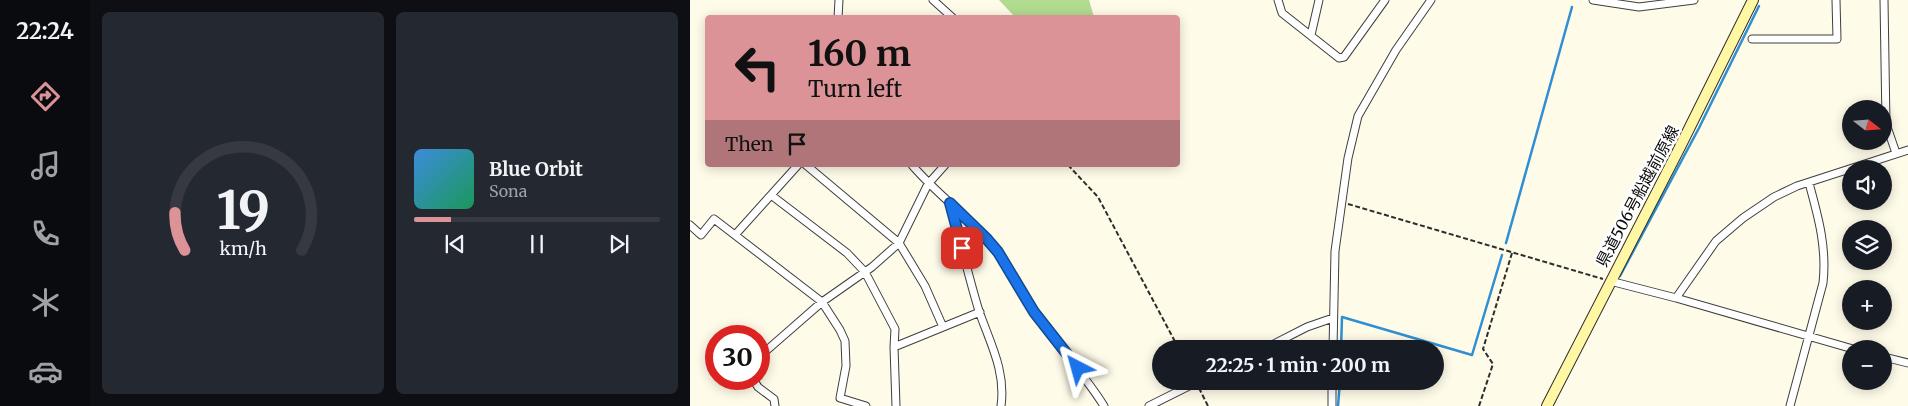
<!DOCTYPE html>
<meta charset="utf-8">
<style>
:root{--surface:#171b24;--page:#242831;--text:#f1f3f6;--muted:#9ea1a6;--line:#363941;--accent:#db9397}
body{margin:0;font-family:Merriweather,"Noto Sans JP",serif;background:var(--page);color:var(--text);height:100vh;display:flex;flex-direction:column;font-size:19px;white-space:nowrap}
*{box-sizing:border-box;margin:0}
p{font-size:16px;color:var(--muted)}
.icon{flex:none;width:28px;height:28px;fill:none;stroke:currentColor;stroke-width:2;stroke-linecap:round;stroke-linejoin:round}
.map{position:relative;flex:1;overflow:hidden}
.sheet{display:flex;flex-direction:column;gap:12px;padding:12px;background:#0d0f14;width:600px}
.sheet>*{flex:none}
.guide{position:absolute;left:15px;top:15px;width:475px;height:152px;border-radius:5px;box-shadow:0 2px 12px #0003;background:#db9397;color:#111;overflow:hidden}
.needle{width:32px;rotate:107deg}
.fabs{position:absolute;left:1152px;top:100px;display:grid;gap:10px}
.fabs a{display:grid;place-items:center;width:50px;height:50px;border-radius:50%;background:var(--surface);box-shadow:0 2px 12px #0003;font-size:25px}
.speed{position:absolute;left:15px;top:325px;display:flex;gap:10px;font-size:25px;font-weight:700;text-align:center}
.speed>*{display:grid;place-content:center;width:65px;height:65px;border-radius:50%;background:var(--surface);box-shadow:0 2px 12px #0003;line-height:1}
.speed .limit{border:8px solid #d22;background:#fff;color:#111}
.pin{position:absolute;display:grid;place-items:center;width:42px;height:42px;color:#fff;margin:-21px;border-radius:10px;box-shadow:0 2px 8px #0006}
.me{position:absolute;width:55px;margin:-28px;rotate:321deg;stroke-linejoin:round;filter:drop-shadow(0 0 4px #0008)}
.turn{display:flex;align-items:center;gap:18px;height:105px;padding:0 20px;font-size:22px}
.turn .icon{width:65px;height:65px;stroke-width:2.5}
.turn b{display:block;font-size:35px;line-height:42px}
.then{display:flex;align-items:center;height:48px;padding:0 20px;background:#0003;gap:10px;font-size:19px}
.sheet .card{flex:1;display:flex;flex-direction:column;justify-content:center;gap:8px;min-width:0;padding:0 18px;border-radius:8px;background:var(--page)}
.sheet .dial{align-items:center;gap:0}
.dial svg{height:130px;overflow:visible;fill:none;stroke:var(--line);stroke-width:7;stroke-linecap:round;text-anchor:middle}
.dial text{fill:var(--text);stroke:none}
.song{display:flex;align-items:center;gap:15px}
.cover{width:60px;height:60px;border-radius:8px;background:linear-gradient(135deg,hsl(210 70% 55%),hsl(150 70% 35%))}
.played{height:5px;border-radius:2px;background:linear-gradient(90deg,var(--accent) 15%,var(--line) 15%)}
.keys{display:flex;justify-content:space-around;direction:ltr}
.sheet .tiles{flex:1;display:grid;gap:12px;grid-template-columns:repeat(2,1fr)}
.trip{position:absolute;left:462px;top:340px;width:292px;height:50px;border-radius:25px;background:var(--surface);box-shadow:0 2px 12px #0003;font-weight:700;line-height:50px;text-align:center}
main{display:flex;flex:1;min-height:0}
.dock{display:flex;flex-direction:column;width:90px;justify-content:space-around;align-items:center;background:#090b0e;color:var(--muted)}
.dock .icon{width:35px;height:35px}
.dock .on{color:var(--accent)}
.dock b{font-size:22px;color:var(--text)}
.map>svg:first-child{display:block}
.forest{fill:#b1dc90}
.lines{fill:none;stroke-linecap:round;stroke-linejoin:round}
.stream{stroke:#2f8fd3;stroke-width:2.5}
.street-casing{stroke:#3e3e3e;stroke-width:9}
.secondary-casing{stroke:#2d2d2d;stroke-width:12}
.path{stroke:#2d2d2d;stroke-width:2;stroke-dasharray:5 2.5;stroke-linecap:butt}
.street{stroke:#fff;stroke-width:7}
.secondary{stroke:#fff7a4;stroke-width:10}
.route-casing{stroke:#114b97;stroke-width:12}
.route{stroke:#1a73e8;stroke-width:9}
.labels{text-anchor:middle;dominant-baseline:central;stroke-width:5;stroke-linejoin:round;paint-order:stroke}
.street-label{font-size:16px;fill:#0b0b0b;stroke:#fff}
</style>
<main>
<nav class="dock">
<b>22:24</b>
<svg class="icon on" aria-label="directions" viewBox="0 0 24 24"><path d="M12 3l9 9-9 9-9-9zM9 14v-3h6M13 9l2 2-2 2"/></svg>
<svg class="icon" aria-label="music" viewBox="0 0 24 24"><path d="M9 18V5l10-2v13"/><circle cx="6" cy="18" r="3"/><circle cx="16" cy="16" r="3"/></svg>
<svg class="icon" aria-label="phone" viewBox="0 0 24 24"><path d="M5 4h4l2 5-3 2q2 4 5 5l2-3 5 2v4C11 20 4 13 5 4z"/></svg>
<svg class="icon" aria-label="climate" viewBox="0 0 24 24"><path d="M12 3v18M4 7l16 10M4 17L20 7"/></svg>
<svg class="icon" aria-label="car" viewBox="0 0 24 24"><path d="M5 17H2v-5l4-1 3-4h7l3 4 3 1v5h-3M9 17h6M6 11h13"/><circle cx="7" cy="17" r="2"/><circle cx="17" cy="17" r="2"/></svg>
</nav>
<section class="sheet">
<div class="tiles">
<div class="card dial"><svg viewBox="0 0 100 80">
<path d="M14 69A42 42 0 1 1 86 69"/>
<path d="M14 69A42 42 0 0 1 8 46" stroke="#db9397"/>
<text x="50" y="56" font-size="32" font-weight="700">19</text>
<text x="50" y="72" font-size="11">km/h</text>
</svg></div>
<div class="card">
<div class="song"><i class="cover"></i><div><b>Blue Orbit</b><p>Sona</p></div></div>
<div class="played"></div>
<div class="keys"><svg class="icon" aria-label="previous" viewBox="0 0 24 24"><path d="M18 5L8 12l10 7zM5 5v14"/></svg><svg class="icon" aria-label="pause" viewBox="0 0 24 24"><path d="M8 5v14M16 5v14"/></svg><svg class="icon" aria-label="next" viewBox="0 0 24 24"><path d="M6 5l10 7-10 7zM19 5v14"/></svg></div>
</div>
</div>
</section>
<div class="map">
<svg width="1218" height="406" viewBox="0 0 1218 406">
<rect width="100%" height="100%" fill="#fffbe9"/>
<!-- forest -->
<path class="forest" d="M309 0H399L404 17H325Z"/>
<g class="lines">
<!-- stream -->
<path class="stream" d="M816 243 882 7
M930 276 1009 128 1069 6
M651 349 652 317 782 355 812 255
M648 406 650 381"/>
<defs>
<path id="street" d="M243 0 263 18
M588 0 592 13 649 58 654 57 695 0
M903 0 949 7 1004 0
M1194 0 1196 124 1206 153
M148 18 149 0
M621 35 629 0
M1062 39H1147L1146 0
M116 165 209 243 235 286 253 327
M222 165C245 192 272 212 296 237 316 259 326 287 343 311 365 344 393 372 414 406
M81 195 157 253 175 272 205 329 204 347
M260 204C270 239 278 275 289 311 300 343 316 371 311 406
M0 225 11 235 24 219 132 302 150 330 155 341 156 366 150 398 176 406
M45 235 108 165
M920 281 986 298 1026 241 1053 218 1084 197 1107 186 1218 150
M986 298 1163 349
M574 349 617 327 643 318
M643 349 645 251 658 158 668 116 706 50 741 0
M69 357 132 302 182 267 209 243 238 184 255 165
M1194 357 1218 363
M63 379 68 387 84 399 85 406
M206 406 204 347 290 312
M459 406 509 381
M642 406V381
M1100 406 1133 283C1137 247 1128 216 1119 183"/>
<path id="secondary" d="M857 406 989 149 1063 0"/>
</defs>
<!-- street casing -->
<use href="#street" class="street-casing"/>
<!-- secondary casing -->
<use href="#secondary" class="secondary-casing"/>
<!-- path -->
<path class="path" d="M378 165 408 197 489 349
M658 204 913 279
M509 388 518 406
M789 406 803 364 793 349 822 253"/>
<!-- street -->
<use href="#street" class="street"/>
<!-- secondary -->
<use href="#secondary" class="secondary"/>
</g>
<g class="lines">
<defs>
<path id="route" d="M272 248 260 203 296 238 308 252 344 312 388 368"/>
</defs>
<!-- route casing -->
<use href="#route" class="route-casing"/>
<!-- route -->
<use href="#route" class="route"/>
</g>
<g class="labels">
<!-- street labels -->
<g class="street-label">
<text transform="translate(947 196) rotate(-62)">県道506号船越前原線</text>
</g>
</g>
</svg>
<div class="fabs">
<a><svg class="needle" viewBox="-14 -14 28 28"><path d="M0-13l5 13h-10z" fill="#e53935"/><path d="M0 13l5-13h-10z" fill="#9ea1a6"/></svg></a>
<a><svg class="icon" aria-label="sound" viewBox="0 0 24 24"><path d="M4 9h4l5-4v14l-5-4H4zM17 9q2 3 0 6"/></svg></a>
<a><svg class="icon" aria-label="layers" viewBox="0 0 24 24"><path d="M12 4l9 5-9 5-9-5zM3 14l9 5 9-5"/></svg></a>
<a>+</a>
<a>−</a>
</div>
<div class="speed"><div class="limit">30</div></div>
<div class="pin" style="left:272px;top:248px;background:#d93025"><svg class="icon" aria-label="arrive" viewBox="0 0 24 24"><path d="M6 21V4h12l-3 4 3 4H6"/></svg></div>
<svg class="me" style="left:388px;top:368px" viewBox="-20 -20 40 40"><path d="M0-17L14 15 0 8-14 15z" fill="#1a73e8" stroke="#fff" stroke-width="4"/></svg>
<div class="trip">22:25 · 1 min · 200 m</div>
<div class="guide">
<div class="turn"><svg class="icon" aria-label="left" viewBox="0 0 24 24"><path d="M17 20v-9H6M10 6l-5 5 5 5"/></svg><div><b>160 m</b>Turn left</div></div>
<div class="then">Then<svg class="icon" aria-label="arrive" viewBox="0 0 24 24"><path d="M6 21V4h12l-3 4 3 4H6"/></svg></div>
</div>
</div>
</main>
